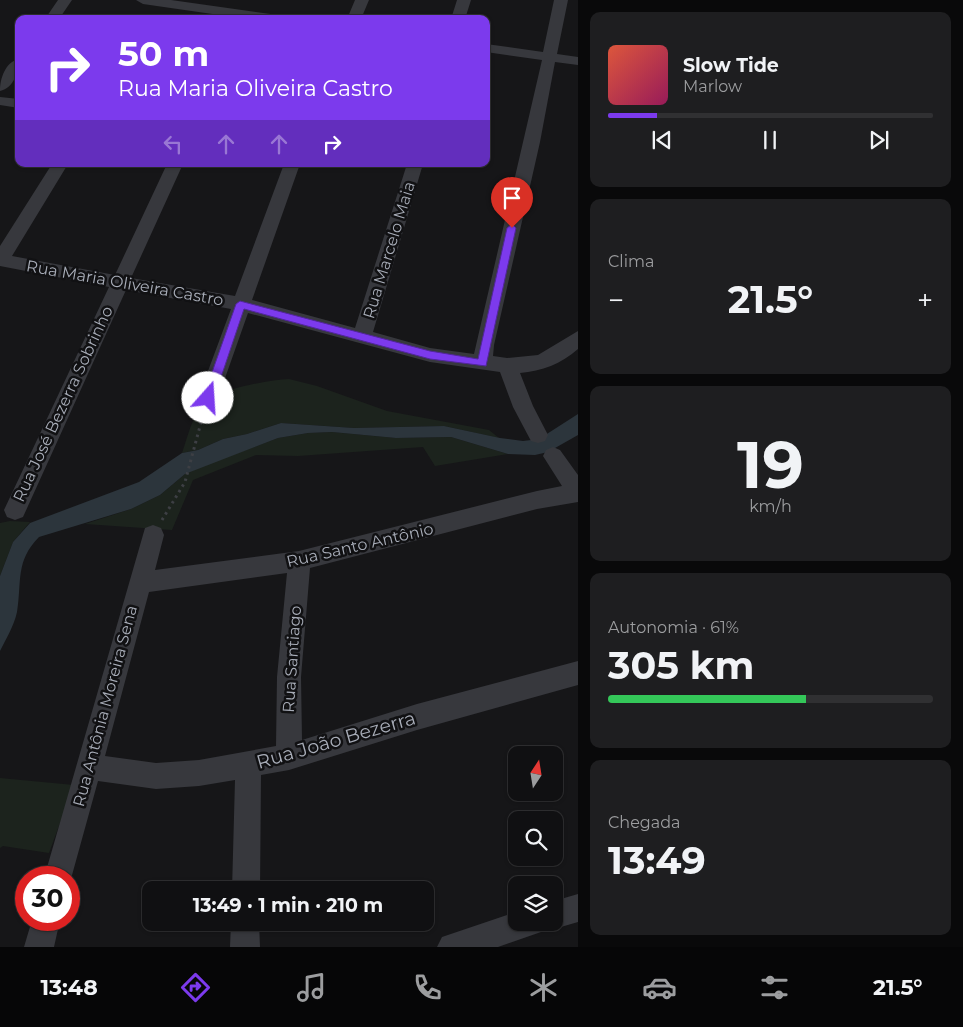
<!DOCTYPE html>
<html lang="pt">
<meta charset="utf-8">
<style>
:root{--surface:#101012;--page:#1e1e20;--text:#f1f3f6;--muted:#9c9d9f;--line:#303032;--accent:#7c3aed}
body{margin:0;font-family:Montserrat,sans-serif;background:var(--page);color:var(--text);height:100vh;display:flex;flex-direction:column;font-size:19px;white-space:nowrap}
*{box-sizing:border-box;margin:0}
p{font-size:16px;color:var(--muted)}
.icon{flex:none;width:28px;height:28px;fill:none;stroke:currentColor;stroke-width:2;stroke-linecap:round;stroke-linejoin:round}
.map{position:relative;flex:1;overflow:hidden}
.side{display:flex;flex-direction:column;gap:12px;padding:12px;background:#09090a;width:385px}
.side>*{flex:none}
.hud{position:absolute;left:15px;top:15px;width:475px;height:152px;border-radius:10px;box-shadow:0 1px 4px #0004,0 0 0 1px var(--line);background:#7c3aed;color:#fff;overflow:hidden}
.needle{width:32px;rotate:12deg}
.fabs{position:absolute;left:508px;top:746px;display:grid;gap:10px}
.fabs a{display:grid;place-items:center;width:55px;height:55px;border-radius:10px;background:var(--surface);box-shadow:0 1px 4px #0004,0 0 0 1px var(--line);font-size:25px}
.speed{position:absolute;left:15px;top:866px;display:flex;gap:10px;font-size:25px;font-weight:700;text-align:center}
.speed>*{display:grid;place-content:center;width:65px;height:65px;border-radius:50%;background:var(--surface);box-shadow:0 1px 4px #0004,0 0 0 1px var(--line);line-height:1}
.speed .limit{border:8px solid #d22;background:#fff;color:#111}
.pin{position:absolute;display:grid;place-items:center;width:42px;height:42px;color:#fff;margin:-51px -21px;border-radius:50% 50% 50% 0;rotate:-45deg;box-shadow:0 0 5px #0007}
.pin .icon{rotate:45deg}
.me{position:absolute;width:55px;margin:-28px;rotate:19deg;stroke-linejoin:round;filter:drop-shadow(0 0 4px #0008)}
.turn{display:flex;align-items:center;gap:18px;height:105px;padding:0 20px;font-size:22px}
.turn .icon{width:65px;height:65px;stroke-width:2.5}
.turn b{display:block;font-size:35px;line-height:42px}
.lanes{display:flex;align-items:center;height:48px;padding:0 20px;background:#0003;justify-content:center;gap:25px;direction:ltr}
.lanes .off{opacity:.35}
.big{font-size:38px;font-weight:700;line-height:1.1}
.side .widget{flex:1;display:flex;flex-direction:column;justify-content:center;gap:8px;min-width:0;padding:0 18px;border-radius:10px;background:var(--page)}
.side .dial{align-items:center;gap:0}
.dial b{font-size:65px;line-height:1}
.song{display:flex;align-items:center;gap:15px}
.cover{width:60px;height:60px;border-radius:8px;background:linear-gradient(135deg,hsl(10 70% 55%),hsl(330 70% 35%))}
.played{height:5px;border-radius:2px;background:linear-gradient(90deg,var(--accent) 15%,var(--line) 15%)}
.keys{display:flex;justify-content:space-around;direction:ltr}
.heat{display:flex;justify-content:space-between;align-items:center;font-size:28px;direction:ltr}
.charge{height:8px;border-radius:4px;background:linear-gradient(90deg,#34c759 61%,var(--line) 0)}
.trip{position:absolute;left:142px;top:881px;width:292px;height:50px;border-radius:10px;background:var(--surface);box-shadow:0 1px 4px #0004,0 0 0 1px var(--line);font-weight:700;line-height:50px;text-align:center}
.tabs{display:flex;height:80px;justify-content:space-around;align-items:center;background:#060607;color:var(--muted)}
.tabs .icon{width:35px;height:35px}
.tabs .active{color:var(--accent)}
.tabs b{font-size:22px;color:var(--text)}
main{display:flex;flex:1;min-height:0}
.map>svg:first-child{display:block}
.green{fill:#1c231d}
.water{fill:#2c353c}
.lines{fill:none;stroke-linecap:round;stroke-linejoin:round}
.path{stroke:#3d3f44;stroke-width:3;stroke-dasharray:2.5 4;stroke-linecap:butt}
.minor{fill:#37383d;fill-rule:evenodd}
.route{fill:#7c3aed;stroke:#51269a}
.labels{text-anchor:middle;dominant-baseline:central;stroke-width:5;stroke-linejoin:round;paint-order:stroke}
.street-label{font-size:16px;fill:#a8adb8;stroke:#111113}
.near-street-label{font-size:19px;fill:#a8adb8;stroke:#111113}
</style>
<main>
<div class="map">
<svg width="578" height="947" viewBox="0 0 578 947">
<rect width="100%" height="100%" fill="#161618"/>
<!-- green -->
<path class="green" d="M289 379 317 386 387 411 489 430 499 438 444 426 354 428 281 423 247 434 223 439 198 450 182 453C188 436 192 416 204 403 218 389 269 380 289 379Z
M332 432 396 438 451 437 508 454 435 466 423 447 298 456 256 455 193 480 172 530 85 524 131 509 160 495 185 474 205 465 278 438 308 433Z
M10 521 30 522 13 542 0 576V523Z
M0 778 74 785 49 853 3 846 0 848Z"/>
<!-- water -->
<path class="water" d="M578 414V435L548 452 535 455 508 454 451 437 396 438 332 432 308 433 278 438 185 474 160 495 131 509 39 537C15 561 22 582 17 612 14 626 6 639 0 651V576L13 542 30 523 139 482 182 453 198 450 223 439 247 434 281 423 354 428 444 426 500 438 523 441 539 439Z"/>
<g class="lines">
<!-- path -->
<path class="path" d="M162 520 185 482 203 415"/>
<!-- minor -->
<path class="minor" d="M58 0H72L59 19H45Z
M136 0H171L278 15 285 19H247L143 4Z
M355 0H369L361 19H347Z
M457 0H471L465 19H451Z
M554 0H568L557 54 578 57V65L555 62 540 142 494 345 493 356 507 358 538 355 578 331V349C561 364 542 371 520 373L533 406 548 435 545 441 538 443 531 441 513 407 500 372 430 362 248 313 218 398 215 404 208 406 201 404 198 398 231 309 126 290 23 517 15 520 7 517 4 510 109 287 0 266V246L52 164H68L12 256 115 275 167 164H183L131 278 235 296 284 164H300L252 300 355 328 407 164H423L373 332 430 348 474 354 542 60 486 52V44L543 52Z
M19 59C19 71 14 88 0 91 0 79 5 62 19 59Z
M0 97 19 99V108L0 105Z
M553 447 560 450 578 475V502L537 509 310 568 301 677 302 740 417 704 578 661V685L417 730 289 770 261 775 260 890H232L235 780 199 786 156 789 98 781 69 886V878H44L145 528 153 525 161 528 164 535 155 570 299 551 537 491 562 486 543 456 546 450ZM287 573 277 677 276 746 199 760 156 763 105 756 149 592Z
M578 894V922L554 929 544 925 541 932 498 947H437L442 937 516 912V922H554V901Z
M32 920H60L54 947H24Z
M231 922H259L260 947H230Z"/>
</g>
<!-- route -->
<path class="route" d="M512 224 516 228 486 366 430 359 244 309 214 398 208 402 204 401 203 398 236 304 240 301 430 351 478 359 507 228Z"/>
<g class="labels">
<!-- street labels -->
<g class="street-label">
<text transform="translate(389 250) rotate(-73)">Rua Marcelo Maia</text>
<text transform="translate(125 283) rotate(10)">Rua Maria Oliveira Castro</text>
<text transform="translate(63 404) rotate(-65)">Rua José Bezerra Sobrinho</text>
<text transform="translate(360 545) rotate(-13)">Rua Santo Antônio</text>
<text transform="translate(292 659) rotate(-86)">Rua Santiago</text>
<text transform="translate(105 706) rotate(-75)">Rua Antônia Moreira Sena</text>
</g>
<!-- near-street labels -->
<g class="near-street-label">
<text transform="translate(336 740) rotate(-16)">Rua João Bezerra</text>
</g>
</g>
</svg>
<div class="fabs">
<a><svg class="needle" viewBox="-14 -14 28 28"><path d="M0-13l5 13h-10z" fill="#e53935"/><path d="M0 13l5-13h-10z" fill="#9c9d9f"/></svg></a>
<a><svg class="icon" aria-label="search" viewBox="0 0 24 24"><circle cx="10" cy="10" r="6"/><path d="M15 15l6 6"/></svg></a>
<a><svg class="icon" aria-label="layers" viewBox="0 0 24 24"><path d="M12 4l9 5-9 5-9-5zM3 14l9 5 9-5"/></svg></a>
</div>
<div class="speed"><div class="limit">30</div></div>
<div class="pin" style="left:512px;top:228px;background:#d93025"><svg class="icon" aria-label="arrive" viewBox="0 0 24 24"><path d="M6 21V4h12l-3 4 3 4H6"/></svg></div>
<svg class="me" style="left:208px;top:398px" viewBox="-20 -20 40 40"><circle r="19" fill="#fff"/><path d="M0-13L10 11 0 6-10 11z" fill="#7c3aed"/></svg>
<div class="trip">13:49 · 1 min · 210 m</div>
<div class="hud">
<div class="turn"><svg class="icon" aria-label="right" viewBox="0 0 24 24"><path d="M7 20v-9h11M14 6l5 5-5 5"/></svg><div><b>50 m</b>Rua Maria Oliveira Castro</div></div>
<div class="lanes"><svg class="icon off" aria-label="left" viewBox="0 0 24 24"><path d="M17 20v-9H6M10 6l-5 5 5 5"/></svg><svg class="icon off" aria-label="ahead" viewBox="0 0 24 24"><path d="M12 20V5M6 11l6-6 6 6"/></svg><svg class="icon off" aria-label="ahead" viewBox="0 0 24 24"><path d="M12 20V5M6 11l6-6 6 6"/></svg><svg class="icon" aria-label="right" viewBox="0 0 24 24"><path d="M7 20v-9h11M14 6l5 5-5 5"/></svg></div>
</div>
</div>
<section class="side">
<div class="widget">
<div class="song"><i class="cover"></i><div><b>Slow Tide</b><p>Marlow</p></div></div>
<div class="played"></div>
<div class="keys"><svg class="icon" aria-label="previous" viewBox="0 0 24 24"><path d="M18 5L8 12l10 7zM5 5v14"/></svg><svg class="icon" aria-label="pause" viewBox="0 0 24 24"><path d="M8 5v14M16 5v14"/></svg><svg class="icon" aria-label="next" viewBox="0 0 24 24"><path d="M6 5l10 7-10 7zM19 5v14"/></svg></div>
</div>
<div class="widget"><p>Clima</p>
<div class="heat"><a>−</a><b class="big">21.5°</b><a>+</a></div>
</div>
<div class="widget dial"><b>19</b><p>km/h</p></div>
<div class="widget"><p>Autonomia · 61%</p><b class="big">305 km</b><div class="charge"></div></div>
<div class="widget"><p>Chegada</p><b class="big">13:49</b></div>
</section>
</main>
<nav class="tabs">
<b>13:48</b>
<svg class="icon active" aria-label="directions" viewBox="0 0 24 24"><path d="M12 3l9 9-9 9-9-9zM9 14v-3h6M13 9l2 2-2 2"/></svg>
<svg class="icon" aria-label="music" viewBox="0 0 24 24"><path d="M9 18V5l10-2v13"/><circle cx="6" cy="18" r="3"/><circle cx="16" cy="16" r="3"/></svg>
<svg class="icon" aria-label="phone" viewBox="0 0 24 24"><path d="M5 4h4l2 5-3 2q2 4 5 5l2-3 5 2v4C11 20 4 13 5 4z"/></svg>
<svg class="icon" aria-label="climate" viewBox="0 0 24 24"><path d="M12 3v18M4 7l16 10M4 17L20 7"/></svg>
<svg class="icon" aria-label="car" viewBox="0 0 24 24"><path d="M5 17H2v-5l4-1 3-4h7l3 4 3 1v5h-3M9 17h6M6 11h13"/><circle cx="7" cy="17" r="2"/><circle cx="17" cy="17" r="2"/></svg>
<svg class="icon" aria-label="filters" viewBox="0 0 24 24"><path d="M4 7h16M4 17h16"/><circle cx="9" cy="7" r="2"/><circle cx="15" cy="17" r="2"/></svg>
<b>21.5°</b>
</nav>
